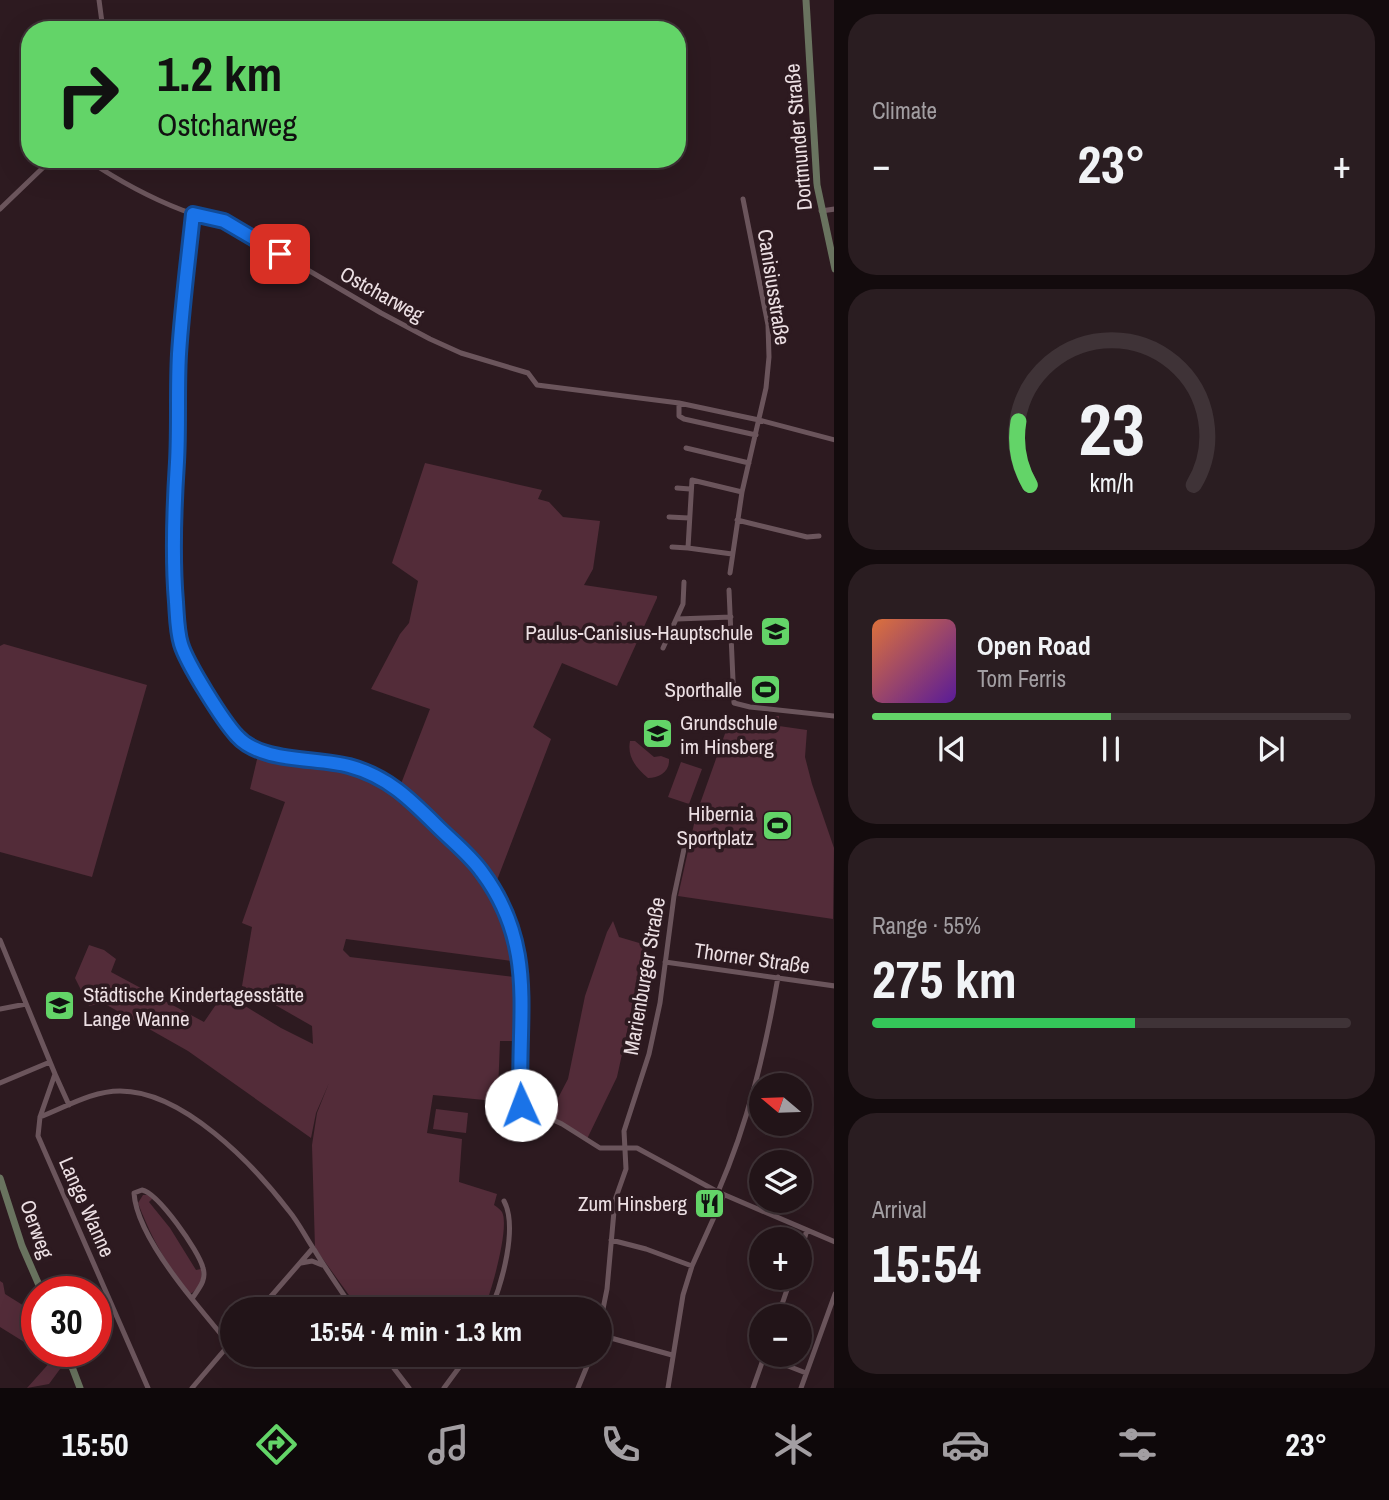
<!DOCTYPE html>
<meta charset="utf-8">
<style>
:root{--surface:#221418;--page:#2a1d21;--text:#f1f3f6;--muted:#a29ea2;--line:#3f3337;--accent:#63d468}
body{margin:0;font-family:"Archivo Narrow",sans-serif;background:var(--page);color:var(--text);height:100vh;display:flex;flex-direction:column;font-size:26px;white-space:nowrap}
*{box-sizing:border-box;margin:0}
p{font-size:23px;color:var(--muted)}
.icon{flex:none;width:38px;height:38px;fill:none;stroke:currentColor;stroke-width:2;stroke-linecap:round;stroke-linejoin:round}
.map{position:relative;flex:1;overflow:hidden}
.panel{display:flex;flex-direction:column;gap:14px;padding:14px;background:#130b0d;width:555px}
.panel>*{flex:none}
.hud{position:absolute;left:21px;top:21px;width:665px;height:147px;border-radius:28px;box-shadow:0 7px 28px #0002,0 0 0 2px var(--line);background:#63d468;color:#111;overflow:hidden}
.needle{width:46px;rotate:289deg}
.buttons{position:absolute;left:749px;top:1073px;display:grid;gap:14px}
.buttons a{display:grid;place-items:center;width:63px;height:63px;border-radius:50%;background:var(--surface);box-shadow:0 7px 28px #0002,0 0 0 2px var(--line);font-size:35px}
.speed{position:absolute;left:21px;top:1276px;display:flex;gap:14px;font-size:35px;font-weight:700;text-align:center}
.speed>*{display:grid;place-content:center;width:91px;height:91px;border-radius:50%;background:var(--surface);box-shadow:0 7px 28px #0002,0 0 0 2px var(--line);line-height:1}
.speed .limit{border:10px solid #d22;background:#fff;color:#111}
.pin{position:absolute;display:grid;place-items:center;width:60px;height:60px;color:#fff;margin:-30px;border-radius:14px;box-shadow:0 4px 10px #0006}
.me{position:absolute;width:77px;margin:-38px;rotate:358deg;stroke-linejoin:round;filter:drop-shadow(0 0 5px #0008)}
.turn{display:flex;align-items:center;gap:24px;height:147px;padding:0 21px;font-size:32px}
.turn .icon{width:91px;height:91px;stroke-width:2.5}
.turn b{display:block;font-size:49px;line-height:60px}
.big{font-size:52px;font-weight:800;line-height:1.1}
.panel .tile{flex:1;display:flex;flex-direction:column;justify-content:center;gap:10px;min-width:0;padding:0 24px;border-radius:28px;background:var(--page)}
.panel .dial{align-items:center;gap:0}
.dial svg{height:182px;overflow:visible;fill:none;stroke:var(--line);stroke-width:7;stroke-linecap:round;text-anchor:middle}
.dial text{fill:var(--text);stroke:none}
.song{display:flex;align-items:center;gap:21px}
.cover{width:84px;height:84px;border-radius:10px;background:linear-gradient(135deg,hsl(20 70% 55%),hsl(270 70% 35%))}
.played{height:7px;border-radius:4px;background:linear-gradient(90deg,var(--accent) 50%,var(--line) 50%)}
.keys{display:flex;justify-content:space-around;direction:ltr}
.heat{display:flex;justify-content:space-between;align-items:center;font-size:38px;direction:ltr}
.charge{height:10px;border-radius:5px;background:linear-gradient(90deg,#34c759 55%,var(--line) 0)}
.trip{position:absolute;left:220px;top:1297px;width:392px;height:70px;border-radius:35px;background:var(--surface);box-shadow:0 7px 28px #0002,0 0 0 2px var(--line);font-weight:800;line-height:70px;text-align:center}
.dock{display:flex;height:112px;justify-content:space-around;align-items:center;background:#0e080a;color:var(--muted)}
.dock .icon{width:49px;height:49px}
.dock .active{color:var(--accent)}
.dock b{font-size:32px;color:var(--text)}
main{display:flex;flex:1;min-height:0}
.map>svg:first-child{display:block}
.green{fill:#532c39;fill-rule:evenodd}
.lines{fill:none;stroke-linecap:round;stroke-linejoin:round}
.minor{stroke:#6b555c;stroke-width:5}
.secondary{stroke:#69735f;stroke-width:7}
.route-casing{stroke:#114b97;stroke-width:18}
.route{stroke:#1a73e8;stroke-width:12}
.labels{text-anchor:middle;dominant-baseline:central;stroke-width:7;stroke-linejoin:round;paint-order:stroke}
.street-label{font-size:21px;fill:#ecdfe3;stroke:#2d1a20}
.poi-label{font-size:21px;fill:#ecdfe3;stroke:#2d1a20;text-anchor:end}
</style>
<main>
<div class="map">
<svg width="835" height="1388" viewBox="0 0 835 1388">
<rect width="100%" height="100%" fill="#2d1a20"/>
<!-- green -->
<path class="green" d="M425 463 542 490 538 499 549 502 563 517 600 521 593 569 584 585 657 596V598L617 686 562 663 533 727 551 739 494 888 509 919 519 962 346 939 343 950 350 957 523 978 521 1095 515 1103 433 1095 427 1133 462 1139 459 1182 497 1194 494 1205C497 1207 500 1209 502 1212 510 1227 491 1293 484 1309H359L315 1248 312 1145 317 1113 329 1083 316 1113 311 1138 188 1051 98 1000 97 1004 89 1006 75 978 89 945 104 950 116 959 111 972 204 1022 224 993 281 1028 313 1044 312 1026 242 986 252 927 242 923 285 802 250 789 259 751 347 765 399 789 430 709 371 689 400 634 409 623 418 581 392 563ZM500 1041H515L514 1094 498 1092Z
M4 644 147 685 92 877 0 852V646Z
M773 716H779V726L807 730 805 757 812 784 834 848 833 919 678 896 696 815 727 728 771 732Z
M630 741H635L654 757 661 756 669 759C670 772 659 778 648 778 636 768 627 757 630 741Z
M681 762 702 769 689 804 668 797Z
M613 921 619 937 646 945 617 1077 587 1139 548 1117 568 1079 585 996 607 932Z
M436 1109 468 1113 466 1133 433 1129Z
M143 1195H149L153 1198 149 1202 170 1228 196 1270 201 1269C203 1279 200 1286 192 1293H189C167 1266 150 1235 138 1203Z
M0 1281 3 1283 5 1294 37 1314V1350L0 1327Z
M39 1351H57L63 1365 49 1384 27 1388 52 1360Z"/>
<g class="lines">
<!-- minor -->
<path class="minor" d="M99 0 103 30
M86 159C116 179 148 197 182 210 199 217 217 217 233 226L381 313 430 339 461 353 528 373 537 385 679 403 759 420 835 440
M0 209 52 159
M821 211 835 209
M193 214C188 261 182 307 179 354 177 390 179 426 177 462 174 508 171 555 176 602 177 616 177 631 181 644 187 663 223 721 237 736 261 763 316 757 349 766 387 776 410 799 437 826 452 841 470 855 482 872 539 948 516 1018 521 1105L562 1124 600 1148H637L718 1192 835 1242
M679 403V416L684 419 756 435
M686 448 749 463
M677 488 690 489
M669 517 689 518
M737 520 807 537 819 536
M672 547 688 548
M732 554 688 548 692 480 742 492
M730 573 742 492 766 388 769 357 768 325 743 199
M729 590 734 703 750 707 835 716
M677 619 731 617
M663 648 683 604 684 582
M0 940 55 1074 40 1117 38 1136 148 1388
M665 962 835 986
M0 1009 26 1004
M55 1074 69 1105
M0 1083 50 1062
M40 1117C66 1107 92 1091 120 1091 183 1091 253 1164 289 1211 299 1223 306 1238 315 1251 327 1271 341 1290 353 1309
M718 1192C748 1123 765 1052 778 977
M611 1240 646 1249 692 1266
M800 1253 807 1230
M301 1263 312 1261 322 1265
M192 1299C171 1273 136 1227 134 1193L142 1190C158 1193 199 1251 203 1268 207 1281 198 1289 192 1299L229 1344
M260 1309 313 1248
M491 1309C502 1283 518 1227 504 1201
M778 1316 791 1278
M600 1324 607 1289 615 1200 626 1169 624 1131 649 1054 660 1003 674 896 684 849
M600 1335 672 1355
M383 1354 409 1388
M765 1357 806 1373
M192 1388 233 1340
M444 1388 469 1354
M578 1388 592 1354
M668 1388 683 1295 692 1266 724 1195
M753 1388 765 1354
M801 1388 835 1294"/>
<!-- secondary -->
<path class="secondary" d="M806 0 817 185 835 269
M0 1178 22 1246 42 1292
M66 1351 80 1388"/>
</g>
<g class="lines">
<defs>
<path id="route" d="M280 254 224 221 193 214C188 261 182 307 179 354 177 390 179 426 177 462 174 508 172 555 176 602 177 616 177 631 181 644 187 664 223 721 237 736 261 763 316 757 349 766 387 776 410 799 437 826 452 841 470 855 482 872 539 948 516 1019 521 1105"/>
</defs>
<!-- route casing -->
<use href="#route" class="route-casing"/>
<!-- route -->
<use href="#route" class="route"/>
</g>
<!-- icons -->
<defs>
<symbol id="school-square" viewBox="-11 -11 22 22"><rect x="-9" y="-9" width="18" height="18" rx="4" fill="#63d468" stroke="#2d1a20"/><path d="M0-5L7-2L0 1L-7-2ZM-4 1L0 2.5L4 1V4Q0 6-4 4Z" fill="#111"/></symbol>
<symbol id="stadium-square" viewBox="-11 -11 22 22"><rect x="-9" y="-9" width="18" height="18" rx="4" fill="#63d468" stroke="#2d1a20"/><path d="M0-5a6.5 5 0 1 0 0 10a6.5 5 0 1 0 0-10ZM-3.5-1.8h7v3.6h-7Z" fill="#111"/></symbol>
<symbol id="restaurant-square" viewBox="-11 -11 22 22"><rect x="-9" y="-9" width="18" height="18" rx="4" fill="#63d468" stroke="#2d1a20"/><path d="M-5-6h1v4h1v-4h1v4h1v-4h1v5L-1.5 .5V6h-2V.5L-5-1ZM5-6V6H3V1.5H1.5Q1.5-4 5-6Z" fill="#111"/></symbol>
</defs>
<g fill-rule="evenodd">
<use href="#school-square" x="758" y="614" width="35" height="35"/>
<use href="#stadium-square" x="748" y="672" width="35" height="35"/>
<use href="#school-square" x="640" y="716" width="35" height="35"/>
<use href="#stadium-square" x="760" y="808" width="35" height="35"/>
<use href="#school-square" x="42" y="988" width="35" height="35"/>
<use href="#restaurant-square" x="692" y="1186" width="35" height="35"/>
</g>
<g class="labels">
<!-- street labels -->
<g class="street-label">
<text transform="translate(798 137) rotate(-95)">Dortmunder Straße</text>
<text transform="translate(774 287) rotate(81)">Canisiusstraße</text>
<text transform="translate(382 294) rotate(29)">Ostcharweg</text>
<text transform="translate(752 958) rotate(8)">Thorner Straße</text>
<text transform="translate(644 976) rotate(-80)">Marienburger Straße</text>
<text transform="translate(87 1207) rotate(66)">Lange Wanne</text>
<text transform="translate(37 1229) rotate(70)">Oerweg</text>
</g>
<!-- poi labels -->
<g class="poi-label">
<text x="753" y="632">Paulus-Canisius-Hauptschule</text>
<text x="742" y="689">Sporthalle</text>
<text x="680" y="722" text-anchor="start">Grundschule<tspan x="680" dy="24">im Hinsberg</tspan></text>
<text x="754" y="813">Hibernia<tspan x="754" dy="24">Sportplatz</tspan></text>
<text x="83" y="994" text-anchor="start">Städtische Kindertagesstätte<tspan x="83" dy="24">Lange Wanne</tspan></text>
<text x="687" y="1203">Zum Hinsberg</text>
</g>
</g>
</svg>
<div class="buttons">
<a><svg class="needle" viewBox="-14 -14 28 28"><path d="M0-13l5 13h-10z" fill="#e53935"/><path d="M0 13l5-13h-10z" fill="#a29ea2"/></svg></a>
<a><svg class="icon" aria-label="layers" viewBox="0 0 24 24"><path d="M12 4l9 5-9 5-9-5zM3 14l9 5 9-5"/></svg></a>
<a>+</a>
<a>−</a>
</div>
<div class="speed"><div class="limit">30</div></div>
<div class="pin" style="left:280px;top:254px;background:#d93025"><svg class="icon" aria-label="arrive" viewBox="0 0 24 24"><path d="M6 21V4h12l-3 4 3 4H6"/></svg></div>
<svg class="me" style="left:521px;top:1105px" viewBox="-20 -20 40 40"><circle r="19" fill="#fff"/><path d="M0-13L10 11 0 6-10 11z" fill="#1a73e8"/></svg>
<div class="trip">15:54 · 4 min · 1.3 km</div>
<div class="hud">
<div class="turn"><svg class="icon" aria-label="right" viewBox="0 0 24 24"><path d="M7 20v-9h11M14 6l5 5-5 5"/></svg><div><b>1.2 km</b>Ostcharweg</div></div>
</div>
</div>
<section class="panel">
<div class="tile"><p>Climate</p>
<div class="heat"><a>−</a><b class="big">23°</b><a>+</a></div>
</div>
<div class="tile dial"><svg viewBox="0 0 100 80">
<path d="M14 69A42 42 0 1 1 86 69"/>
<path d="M14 69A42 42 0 0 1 9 41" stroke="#63d468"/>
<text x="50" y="56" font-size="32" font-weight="700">23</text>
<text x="50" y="72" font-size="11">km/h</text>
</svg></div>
<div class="tile">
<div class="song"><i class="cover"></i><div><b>Open Road</b><p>Tom Ferris</p></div></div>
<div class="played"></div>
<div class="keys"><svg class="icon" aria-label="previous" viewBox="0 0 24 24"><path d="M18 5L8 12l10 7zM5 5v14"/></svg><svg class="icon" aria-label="pause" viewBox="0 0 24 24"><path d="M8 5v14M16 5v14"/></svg><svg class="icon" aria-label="next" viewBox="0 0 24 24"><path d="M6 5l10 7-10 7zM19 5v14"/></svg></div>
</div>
<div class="tile"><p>Range · 55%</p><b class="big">275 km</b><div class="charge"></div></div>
<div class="tile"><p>Arrival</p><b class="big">15:54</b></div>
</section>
</main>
<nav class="dock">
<b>15:50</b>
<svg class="icon active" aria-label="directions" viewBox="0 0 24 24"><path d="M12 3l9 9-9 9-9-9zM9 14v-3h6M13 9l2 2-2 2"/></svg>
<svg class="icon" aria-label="music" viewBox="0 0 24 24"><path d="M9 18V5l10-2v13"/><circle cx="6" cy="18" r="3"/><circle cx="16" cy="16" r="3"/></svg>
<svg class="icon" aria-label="phone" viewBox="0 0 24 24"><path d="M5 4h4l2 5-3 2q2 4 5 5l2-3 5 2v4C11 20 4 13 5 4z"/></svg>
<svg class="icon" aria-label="climate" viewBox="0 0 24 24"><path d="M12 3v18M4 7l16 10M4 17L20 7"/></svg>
<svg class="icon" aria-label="car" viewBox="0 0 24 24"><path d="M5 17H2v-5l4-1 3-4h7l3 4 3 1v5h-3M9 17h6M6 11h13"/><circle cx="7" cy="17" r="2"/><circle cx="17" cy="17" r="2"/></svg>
<svg class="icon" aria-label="filters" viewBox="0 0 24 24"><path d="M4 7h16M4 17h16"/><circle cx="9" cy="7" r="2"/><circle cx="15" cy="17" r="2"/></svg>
<b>23°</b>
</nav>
